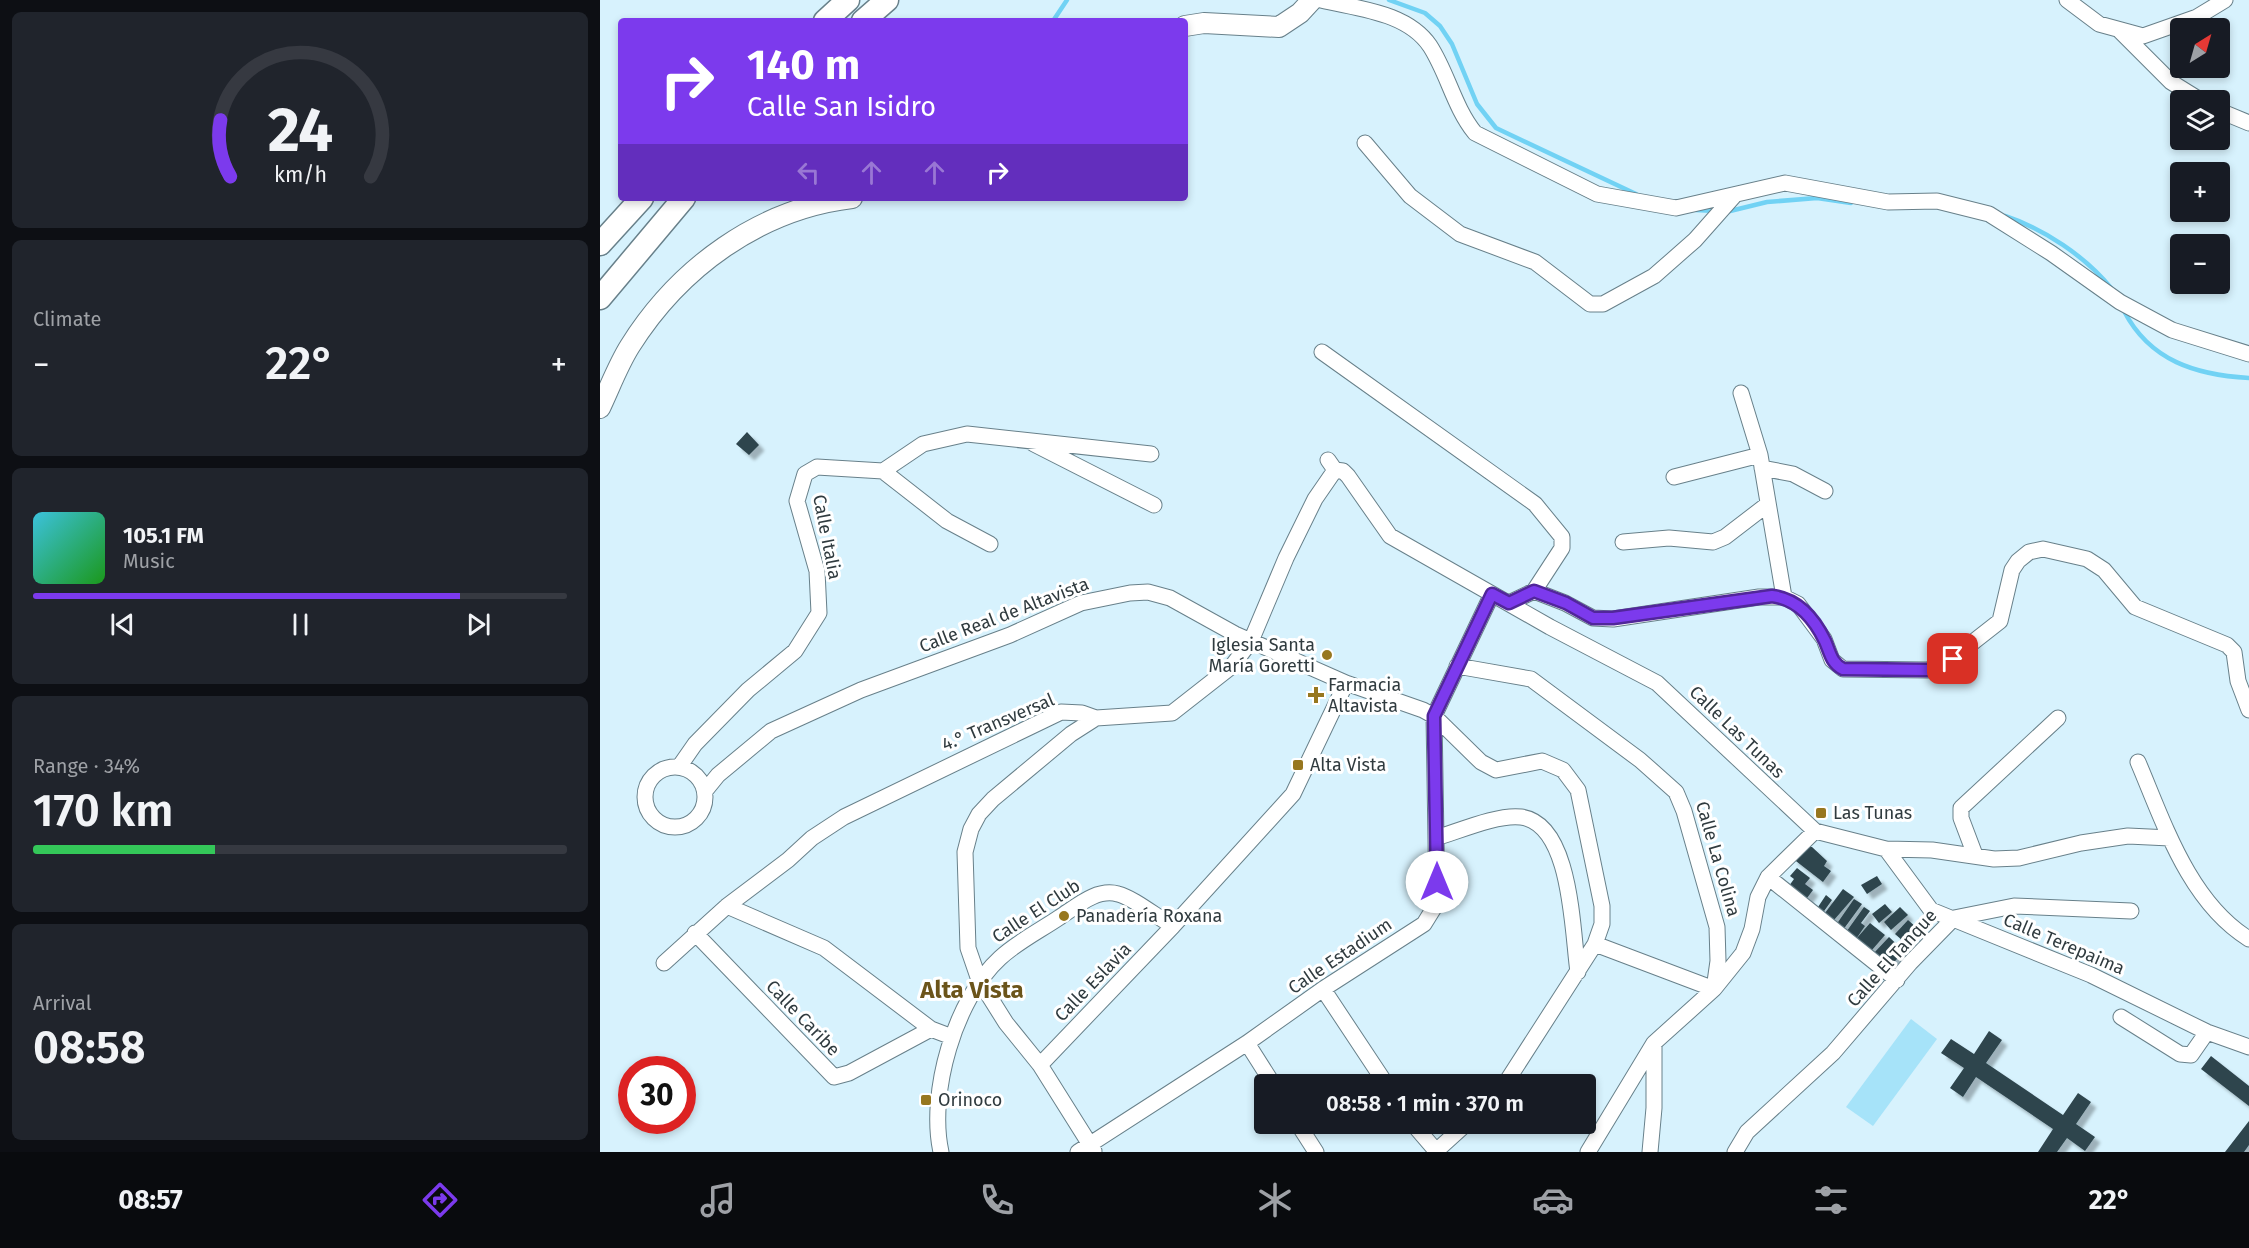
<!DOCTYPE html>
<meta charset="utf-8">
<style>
:root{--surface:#171b24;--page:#20242c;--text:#f1f3f6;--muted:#9ea1a6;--line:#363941;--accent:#7c3aed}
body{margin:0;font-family:"Fira Sans",sans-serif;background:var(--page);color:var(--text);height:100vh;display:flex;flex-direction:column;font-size:22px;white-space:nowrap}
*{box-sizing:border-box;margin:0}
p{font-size:20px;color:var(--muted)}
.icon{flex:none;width:33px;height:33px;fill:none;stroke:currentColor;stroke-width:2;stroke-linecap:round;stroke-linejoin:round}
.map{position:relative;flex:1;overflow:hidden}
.drawer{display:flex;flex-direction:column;gap:12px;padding:12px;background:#0d0f14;width:600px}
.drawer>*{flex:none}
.banner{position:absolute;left:18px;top:18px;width:570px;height:183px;border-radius:6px;box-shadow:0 3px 9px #0003;background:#7c3aed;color:#fff;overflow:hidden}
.needle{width:39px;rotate:37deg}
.tools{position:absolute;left:1570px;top:18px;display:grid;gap:12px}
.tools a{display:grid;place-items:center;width:60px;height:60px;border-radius:6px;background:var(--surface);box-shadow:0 3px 9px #0003;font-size:30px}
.speed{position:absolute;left:18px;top:1056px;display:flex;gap:12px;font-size:30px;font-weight:700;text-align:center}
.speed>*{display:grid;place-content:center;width:78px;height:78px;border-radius:50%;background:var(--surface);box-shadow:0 3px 9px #0003;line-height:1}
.speed .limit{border:9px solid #d22;background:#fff;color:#111}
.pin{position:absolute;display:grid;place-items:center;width:51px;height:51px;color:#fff;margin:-26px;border-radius:12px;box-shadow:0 3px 9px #0006}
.me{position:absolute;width:66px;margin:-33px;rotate:0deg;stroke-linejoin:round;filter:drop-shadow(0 0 4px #0008)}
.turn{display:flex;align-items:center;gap:21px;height:126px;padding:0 30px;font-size:27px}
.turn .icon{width:78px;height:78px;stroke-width:2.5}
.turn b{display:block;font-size:42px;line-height:51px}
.lanes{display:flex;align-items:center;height:57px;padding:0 30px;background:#0003;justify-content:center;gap:30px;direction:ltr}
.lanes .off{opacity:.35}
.big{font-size:45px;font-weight:600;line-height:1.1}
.drawer .tile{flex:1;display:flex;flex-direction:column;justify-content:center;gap:9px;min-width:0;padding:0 21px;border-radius:9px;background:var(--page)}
.drawer .dial{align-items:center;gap:0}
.dial svg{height:156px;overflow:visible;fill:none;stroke:var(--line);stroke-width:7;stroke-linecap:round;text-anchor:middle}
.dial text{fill:var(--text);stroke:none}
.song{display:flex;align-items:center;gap:18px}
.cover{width:72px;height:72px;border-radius:9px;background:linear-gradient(135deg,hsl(190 70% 55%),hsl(120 70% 35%))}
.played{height:6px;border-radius:3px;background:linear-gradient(90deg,var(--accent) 80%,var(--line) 80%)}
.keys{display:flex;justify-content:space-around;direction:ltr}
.heat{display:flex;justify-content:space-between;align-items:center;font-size:33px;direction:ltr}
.charge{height:9px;border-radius:4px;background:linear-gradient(90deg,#34c759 34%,var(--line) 0)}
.trip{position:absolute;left:654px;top:1074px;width:342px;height:60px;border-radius:6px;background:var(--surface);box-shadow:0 3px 9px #0003;font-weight:600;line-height:60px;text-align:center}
.tab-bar{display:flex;height:96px;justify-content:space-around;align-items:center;background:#090b0e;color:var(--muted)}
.tab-bar .icon{width:42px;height:42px}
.tab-bar .on{color:var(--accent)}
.tab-bar b{font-size:27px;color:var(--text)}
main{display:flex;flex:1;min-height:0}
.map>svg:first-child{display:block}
.green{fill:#a6e3f9}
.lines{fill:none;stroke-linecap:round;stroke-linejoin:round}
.stream{stroke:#71d2f4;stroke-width:4.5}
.building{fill:#2e454d;filter:url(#shadow)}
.minor-casing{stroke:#68808a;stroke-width:17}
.major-casing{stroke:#68808a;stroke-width:22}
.highway-casing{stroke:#68808a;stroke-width:25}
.minor{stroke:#fff;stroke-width:15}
.major{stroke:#fff;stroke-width:20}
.highway{stroke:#fff;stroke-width:22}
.route-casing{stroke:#51269a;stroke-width:15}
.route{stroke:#7c3aed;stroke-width:10}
.poi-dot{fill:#97771f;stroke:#fff;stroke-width:2}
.labels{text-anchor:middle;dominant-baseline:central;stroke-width:6;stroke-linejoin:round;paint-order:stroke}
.street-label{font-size:18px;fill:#303b3f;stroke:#fff}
.poi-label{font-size:18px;fill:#303b3f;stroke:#fff;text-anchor:start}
.district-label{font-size:24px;font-weight:bold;fill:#6b541a;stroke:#fff}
</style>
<main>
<section class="drawer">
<div class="tile dial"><svg viewBox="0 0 100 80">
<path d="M14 69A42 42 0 1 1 86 69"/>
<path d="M14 69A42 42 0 0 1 9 40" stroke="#7c3aed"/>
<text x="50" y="56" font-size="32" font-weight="700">24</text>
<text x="50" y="72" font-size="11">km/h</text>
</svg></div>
<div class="tile"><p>Climate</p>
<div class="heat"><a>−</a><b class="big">22°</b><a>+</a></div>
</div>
<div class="tile">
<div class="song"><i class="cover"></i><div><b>105.1 FM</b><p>Music</p></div></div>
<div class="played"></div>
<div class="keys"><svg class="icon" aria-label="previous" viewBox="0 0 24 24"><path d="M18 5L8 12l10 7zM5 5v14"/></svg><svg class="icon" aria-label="pause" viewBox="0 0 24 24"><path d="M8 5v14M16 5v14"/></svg><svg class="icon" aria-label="next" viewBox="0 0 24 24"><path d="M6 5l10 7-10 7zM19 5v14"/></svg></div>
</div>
<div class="tile"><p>Range · 34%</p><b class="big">170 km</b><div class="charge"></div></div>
<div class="tile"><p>Arrival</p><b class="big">08:58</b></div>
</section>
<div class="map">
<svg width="1649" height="1152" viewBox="0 0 1649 1152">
<defs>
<filter id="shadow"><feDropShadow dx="5.5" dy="5.5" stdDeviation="1.5" flood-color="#0004"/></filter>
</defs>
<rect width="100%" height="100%" fill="#d7f2fd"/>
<!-- green -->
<path class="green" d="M1311 1019 1337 1039 1273 1126 1246 1107Z"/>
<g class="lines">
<!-- stream -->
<path class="stream" d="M789 0 825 13 840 26 852 44 877 104 896 128 1036 194
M453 21 467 0
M1096 210 1115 211
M1126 212 1167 202 1217 198 1251 203
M1405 216C1444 229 1485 256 1511 288
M1524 311C1550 361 1596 375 1649 378"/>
</g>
<!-- building -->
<path class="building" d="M147 432 159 445 149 455 136 444Z
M1204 846 1212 847 1227 861 1224 866 1231 871 1223 882 1192 858Z
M1197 868 1210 878 1205 884 1213 890 1204 902 1186 890 1194 879 1190 876Z
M1277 876 1282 884 1267 894 1261 885Z
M1243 889 1254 897 1234 920 1225 913Z
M1226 895 1232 900 1222 914 1216 910Z
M1254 899 1262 904 1243 930 1236 925Z
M1285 904 1292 912 1279 923 1272 914Z
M1264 907 1270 911 1261 923 1265 926 1254 942 1244 935Z
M1300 907 1308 915 1291 930 1284 922Z
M1308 920 1316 927 1303 941 1295 934Z
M1270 923 1285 935 1272 950 1257 938Z
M1289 937 1304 951 1289 968 1273 954Z
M1389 1031 1402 1040 1386 1063 1463 1115 1478 1093 1491 1102 1476 1124 1495 1137 1485 1151 1467 1138 1457 1152H1438L1453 1129 1376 1077 1363 1097 1350 1088 1364 1068 1341 1053 1351 1039 1374 1054Z
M1611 1056 1649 1086V1106L1601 1069Z
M1649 1121V1145L1644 1152H1625Z"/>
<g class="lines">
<defs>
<path id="minor" d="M721 0C758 9 807 12 830 46 848 74 854 107 875 133L997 194 1076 208 1185 183 1288 202 1337 201 1389 214 1451 253 1520 302 1572 330 1649 354
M1467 0 1499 24 1543 36 1597 17 1625 0
M1520 31 1571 82 1600 100
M1620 111 1649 123
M765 143 810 196 860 234 935 262 990 304H1003L1054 276 1095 240 1134 196
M722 352 935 504 962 537V548L934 591
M1141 393 1160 455 1184 597
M434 444 554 505
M1162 468 1193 474 1225 491
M735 470 743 471 748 476 790 536 950 627 1057 683 1215 831 1286 849 1332 850 1394 859 1419 858 1481 843 1528 836 1570 838
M283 471 347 521 390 544
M1074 477 1160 455
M1023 542 1069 538 1113 542 1125 537 1168 504
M909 603 934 591 965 603 993 618 1013 619 1159 597H1184L1198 604 1224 639 1232 660 1243 669 1327 670 1340 668 1400 621 1412 570 1418 561 1429 552 1443 549 1487 559 1504 570 1535 607 1627 645 1634 652 1638 681 1649 710
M857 666 931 679 1040 760 1076 792 1084 811 1117 927 1118 961 1114 989 1054 1043 988 1152
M1538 762C1564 823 1589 902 1649 939
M45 797a30 30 0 1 1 60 0a30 30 0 1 1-60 0Z
M79 767 95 744 148 690 195 651 219 613 217 571 197 501 205 474 217 467 283 471 323 444 367 434 551 454
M105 791 118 775 171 731 261 690 410 635 481 603 530 593 548 592 570 598 635 634 746 683 823 710 834 716 881 762 896 770 942 761 963 770 978 790 1002 906V924L995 944 905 1084
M836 838C859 831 898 814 921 817 972 824 972 931 978 972
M1286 849 1331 910 1491 975 1607 1032 1649 1047
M1375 855 1361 818V808L1458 718
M1168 877 1297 980
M127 906 224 948 331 1029 352 1037
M95 933 234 1077 249 1073 331 1029
M995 944 1114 989 1143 953 1152 929 1158 897 1168 877 1215 831
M64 963 127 906 188 860 212 838 244 817 461 712 482 713 496 718 572 713 632 666 651 641 686 558 715 499 735 470 728 460
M723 989 786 1084
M1521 1017 1580 1054 1591 1055 1607 1032
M647 1043 673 1084
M440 1065 573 926 693 794 746 683
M698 1124 716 1152
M813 1124 837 1152
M494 1151 440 1065 406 1023 379 980 368 948 365 852 371 829 379 814 393 799 471 734 496 718
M341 1152C328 1093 355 999 400 958 417 942 441 930 460 917 477 906 497 888 518 894 534 898 558 918 573 926
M478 1152 647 1043 723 989 824 924 837 903 834 716 892 594
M835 1152 866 1124
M1050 1152 1054 1108V1044
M1135 1152 1147 1132 1233 1053 1310 963 1354 918 1414 906 1531 911"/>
<path id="major" d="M585 26 604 23 679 27 700 13 712 0
M0 408C10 387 18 365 30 346 79 268 159 209 252 198"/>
<path id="highway" d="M225 21 248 0
M263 21 287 0
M0 244 42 198
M0 298 84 198"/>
</defs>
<!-- minor casing -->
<use href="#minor" class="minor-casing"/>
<!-- major casing -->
<use href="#major" class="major-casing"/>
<!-- highway casing -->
<use href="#highway" class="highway-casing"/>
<!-- minor -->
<use href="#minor" class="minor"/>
<!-- major -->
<use href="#major" class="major"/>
<!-- highway -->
<use href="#highway" class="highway"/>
</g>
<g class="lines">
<defs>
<path id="route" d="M837 882 834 716 892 594 909 603 934 591 966 603 993 618H1013L1172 596C1197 599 1214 618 1225 641 1230 652 1231 663 1243 669L1327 670 1341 668 1353 659"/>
</defs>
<!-- route casing -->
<use href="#route" class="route-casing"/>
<!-- route -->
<use href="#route" class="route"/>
</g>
<!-- markers -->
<g class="poi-dot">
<circle cx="727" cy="655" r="6"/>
<path d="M713 686h6v6h6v6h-6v6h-6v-6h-6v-6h6z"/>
<rect x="692" y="759" width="12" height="12" rx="3"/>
<rect x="1215" y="807" width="12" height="12" rx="3"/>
<circle cx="464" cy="916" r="6"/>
<rect x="320" y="1094" width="12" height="12" rx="3"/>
</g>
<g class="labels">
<!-- street labels -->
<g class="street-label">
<text transform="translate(227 537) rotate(79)">Calle Italia</text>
<text transform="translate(404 615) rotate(-21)">Calle Real de Altavista</text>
<text transform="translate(398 722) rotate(-23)">4.° Transversal</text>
<text transform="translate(1137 732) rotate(44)">Calle Las Tunas</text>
<text transform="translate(1118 859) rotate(74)">Calle La Colina</text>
<text transform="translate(436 911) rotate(-33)">Calle El Club</text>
<text transform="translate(1464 944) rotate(23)">Calle Terepaima</text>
<text transform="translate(740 956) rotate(-34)">Calle Estadium</text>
<text transform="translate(1292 958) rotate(-48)">Calle El Tanque</text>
<text transform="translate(493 982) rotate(-46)">Calle Eslavia</text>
<text transform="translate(203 1018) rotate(46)">Calle Caribe</text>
</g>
<!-- poi labels -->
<g class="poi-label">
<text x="715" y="645" text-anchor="end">Iglesia Santa<tspan x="715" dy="21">María Goretti</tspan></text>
<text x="728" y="685">Farmacia<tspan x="728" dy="21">Altavista</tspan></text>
<text x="710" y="765">Alta Vista</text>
<text x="1233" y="813">Las Tunas</text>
<text x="476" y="916">Panadería Roxana</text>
<text x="338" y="1100">Orinoco</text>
</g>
<!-- district labels -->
<g class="district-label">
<text x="372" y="990">Alta Vista</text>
</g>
</g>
</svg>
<div class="tools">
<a><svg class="needle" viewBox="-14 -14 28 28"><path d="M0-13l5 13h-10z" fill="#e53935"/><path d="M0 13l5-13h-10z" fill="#9ea1a6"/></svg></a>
<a><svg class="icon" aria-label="layers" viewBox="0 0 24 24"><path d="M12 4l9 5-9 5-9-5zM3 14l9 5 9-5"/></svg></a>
<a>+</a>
<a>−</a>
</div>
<div class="speed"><div class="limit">30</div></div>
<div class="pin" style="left:1353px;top:659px;background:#d93025"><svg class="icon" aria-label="arrive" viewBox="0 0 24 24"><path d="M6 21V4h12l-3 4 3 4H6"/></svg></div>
<svg class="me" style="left:837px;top:882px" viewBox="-20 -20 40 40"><circle r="19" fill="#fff"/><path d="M0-13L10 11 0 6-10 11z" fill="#7c3aed"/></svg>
<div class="trip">08:58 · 1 min · 370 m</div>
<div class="banner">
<div class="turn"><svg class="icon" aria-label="right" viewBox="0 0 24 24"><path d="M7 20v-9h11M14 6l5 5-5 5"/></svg><div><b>140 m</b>Calle San Isidro</div></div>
<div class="lanes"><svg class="icon off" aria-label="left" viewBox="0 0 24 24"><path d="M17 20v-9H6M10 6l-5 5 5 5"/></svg><svg class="icon off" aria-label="ahead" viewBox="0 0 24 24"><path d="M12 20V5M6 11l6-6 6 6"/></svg><svg class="icon off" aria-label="ahead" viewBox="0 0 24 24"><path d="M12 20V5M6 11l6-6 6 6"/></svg><svg class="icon" aria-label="right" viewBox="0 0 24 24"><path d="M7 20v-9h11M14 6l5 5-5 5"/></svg></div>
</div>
</div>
</main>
<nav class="tab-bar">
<b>08:57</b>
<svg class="icon on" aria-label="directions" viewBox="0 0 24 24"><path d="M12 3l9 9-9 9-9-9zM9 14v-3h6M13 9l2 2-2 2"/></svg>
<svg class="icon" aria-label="music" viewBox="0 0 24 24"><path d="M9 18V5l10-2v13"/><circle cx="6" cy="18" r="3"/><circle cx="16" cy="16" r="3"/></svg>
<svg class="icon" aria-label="phone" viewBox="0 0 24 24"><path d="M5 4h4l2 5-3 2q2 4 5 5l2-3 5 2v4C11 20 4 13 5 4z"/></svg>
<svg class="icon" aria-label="climate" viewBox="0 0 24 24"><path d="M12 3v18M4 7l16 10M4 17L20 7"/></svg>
<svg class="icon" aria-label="car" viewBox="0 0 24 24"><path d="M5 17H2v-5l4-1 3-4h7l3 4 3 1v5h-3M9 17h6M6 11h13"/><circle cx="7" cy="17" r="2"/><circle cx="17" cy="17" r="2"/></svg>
<svg class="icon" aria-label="filters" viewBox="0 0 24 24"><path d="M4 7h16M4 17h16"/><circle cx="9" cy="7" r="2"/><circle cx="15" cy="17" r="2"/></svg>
<b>22°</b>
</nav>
